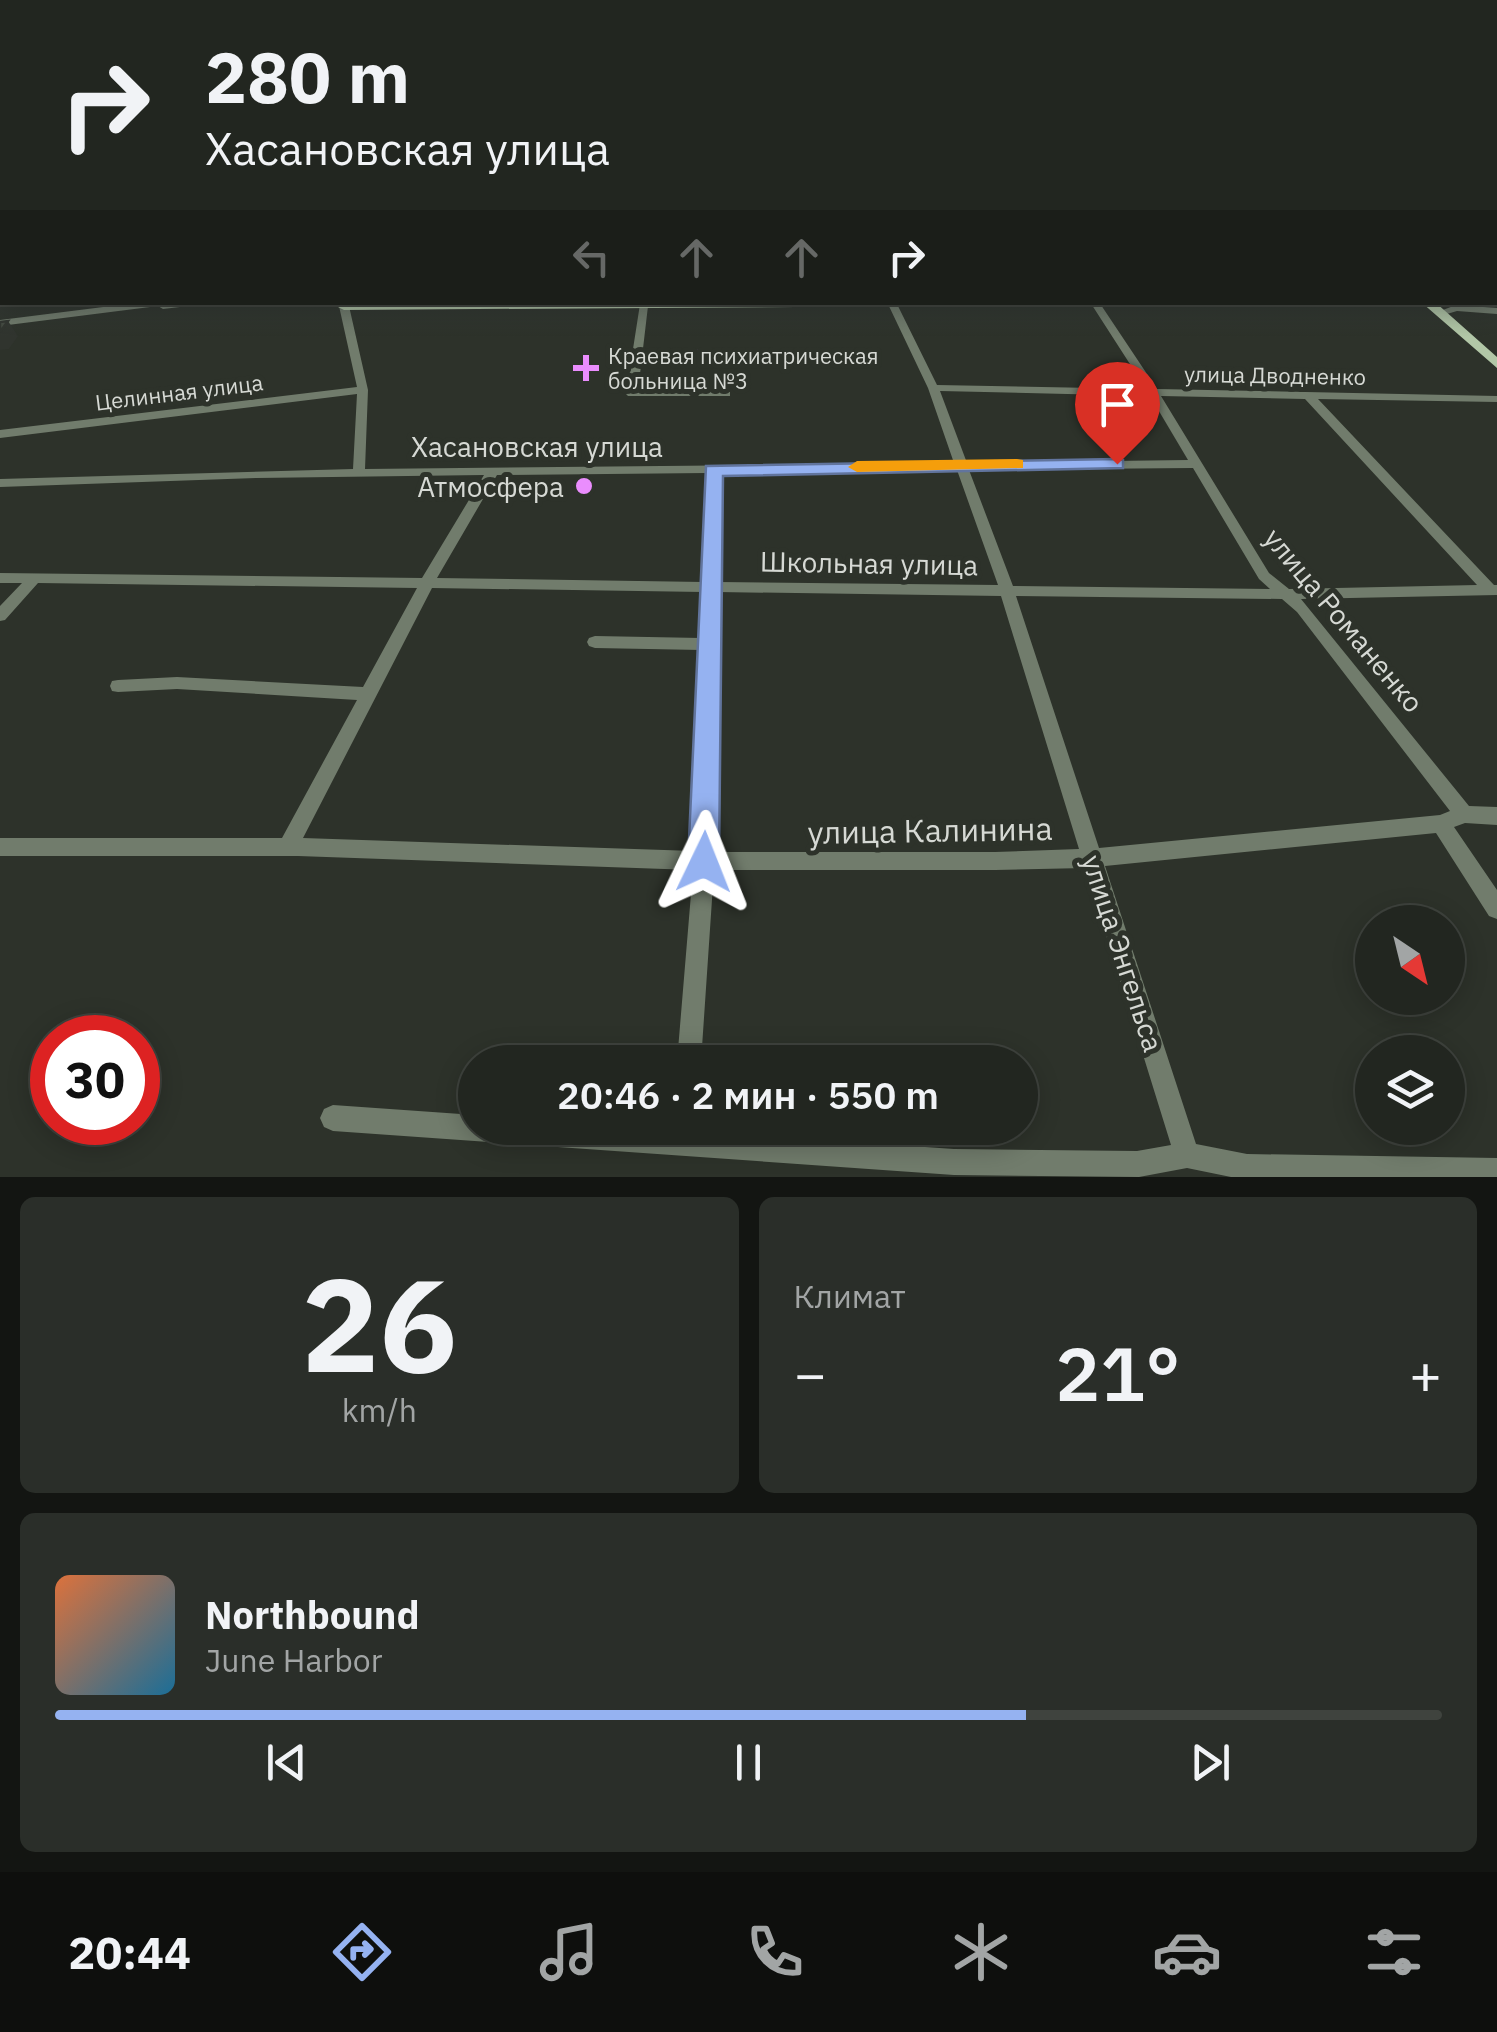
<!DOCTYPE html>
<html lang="ru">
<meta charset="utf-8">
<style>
:root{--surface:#222620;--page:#2a2e29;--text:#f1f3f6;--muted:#a2a5a5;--line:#3f433e;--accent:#95b2f1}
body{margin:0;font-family:"IBM Plex Sans",sans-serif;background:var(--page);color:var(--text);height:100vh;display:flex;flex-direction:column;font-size:38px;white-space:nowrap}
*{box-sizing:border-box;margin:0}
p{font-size:32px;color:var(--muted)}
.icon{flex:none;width:55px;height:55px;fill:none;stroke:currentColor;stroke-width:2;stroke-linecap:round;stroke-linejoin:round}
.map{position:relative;height:1177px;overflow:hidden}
.panel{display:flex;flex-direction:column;gap:20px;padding:20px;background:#131512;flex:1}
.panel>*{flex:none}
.guide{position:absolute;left:0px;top:0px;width:1498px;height:305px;box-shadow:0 5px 25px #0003,0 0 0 2px var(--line);background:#222620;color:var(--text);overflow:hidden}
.needle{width:65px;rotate:145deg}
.buttons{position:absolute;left:1355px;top:905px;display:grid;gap:20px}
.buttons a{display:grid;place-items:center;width:110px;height:110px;border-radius:50%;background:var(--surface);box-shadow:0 5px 25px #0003,0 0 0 2px var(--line);font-size:50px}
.speed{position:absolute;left:30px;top:1015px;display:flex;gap:20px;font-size:50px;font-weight:700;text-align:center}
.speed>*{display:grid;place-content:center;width:130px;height:130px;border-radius:50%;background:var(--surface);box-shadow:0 5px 25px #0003,0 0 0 2px var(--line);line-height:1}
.speed .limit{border:15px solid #d22;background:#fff;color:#111}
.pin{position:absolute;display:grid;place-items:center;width:85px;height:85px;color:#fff;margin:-102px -42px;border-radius:50% 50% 50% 0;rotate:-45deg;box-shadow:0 0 10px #0007}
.pin .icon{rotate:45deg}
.me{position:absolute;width:110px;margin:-55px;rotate:2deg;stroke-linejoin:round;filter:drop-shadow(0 0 8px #0008)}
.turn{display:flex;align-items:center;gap:35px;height:210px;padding:0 40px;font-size:45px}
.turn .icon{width:130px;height:130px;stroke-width:2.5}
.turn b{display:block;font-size:70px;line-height:85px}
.lanes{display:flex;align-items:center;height:95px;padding:0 40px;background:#0003;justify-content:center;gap:50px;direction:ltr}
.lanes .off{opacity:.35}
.big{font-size:75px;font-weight:600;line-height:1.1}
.panel .tile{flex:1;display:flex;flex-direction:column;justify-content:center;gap:15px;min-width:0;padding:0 35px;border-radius:15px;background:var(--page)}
.panel .dial{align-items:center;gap:0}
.dial b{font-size:130px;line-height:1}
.song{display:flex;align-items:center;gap:30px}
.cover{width:120px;height:120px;border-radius:15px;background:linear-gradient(135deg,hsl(20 70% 55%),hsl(200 70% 35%))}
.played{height:10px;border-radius:5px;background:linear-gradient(90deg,var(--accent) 70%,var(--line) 70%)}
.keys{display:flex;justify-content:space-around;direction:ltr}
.heat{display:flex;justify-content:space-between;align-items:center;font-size:55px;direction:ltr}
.panel .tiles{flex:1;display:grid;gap:20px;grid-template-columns:1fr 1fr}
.tile:last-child{grid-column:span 2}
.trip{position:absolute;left:458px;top:1045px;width:580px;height:100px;border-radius:50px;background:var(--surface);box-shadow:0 5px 25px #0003,0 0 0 2px var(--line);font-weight:600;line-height:100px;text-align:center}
.menu{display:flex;height:160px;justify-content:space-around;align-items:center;background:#0e0f0d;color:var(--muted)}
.menu .icon{width:70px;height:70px}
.menu .active{color:var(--accent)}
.menu b{font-size:45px;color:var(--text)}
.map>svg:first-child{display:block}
.green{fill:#514154}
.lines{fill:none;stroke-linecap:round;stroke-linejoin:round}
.river{fill:#927698;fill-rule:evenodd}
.minor{fill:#717c6c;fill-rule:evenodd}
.major{fill:#b2c7a7;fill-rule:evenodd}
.shaded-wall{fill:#30342e}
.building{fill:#444a41;stroke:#30342e;stroke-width:2.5}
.route{fill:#95b2f1;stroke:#61749d;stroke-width:2.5}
.slow{fill:#f59e0b}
.poi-dot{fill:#ea8dfd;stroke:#2d322a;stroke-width:4}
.labels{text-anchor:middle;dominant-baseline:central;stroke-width:10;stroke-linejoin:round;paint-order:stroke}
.far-poi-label{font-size:22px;fill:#d6d9d4;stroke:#2d322a;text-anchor:start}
.far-street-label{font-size:22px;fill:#d6d9d4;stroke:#2d322a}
.street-label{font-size:28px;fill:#d6d9d4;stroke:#2d322a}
.poi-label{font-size:28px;fill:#d6d9d4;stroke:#2d322a;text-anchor:end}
.near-street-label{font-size:32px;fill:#d6d9d4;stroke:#2d322a}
</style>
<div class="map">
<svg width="1497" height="1177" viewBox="0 0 1497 1177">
<rect width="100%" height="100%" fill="#2d322a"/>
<!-- green -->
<path class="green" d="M711 349 713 363 652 366V351Z"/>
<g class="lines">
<!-- river -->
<path class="river" d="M0 274H2V282H0Z"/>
<!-- minor -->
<path class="minor" d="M0 204H2V208H0Z
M1495 218H1497V223H1495Z
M143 302H222L163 309 158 306 0 326V320Z
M887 302H896L937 385 1146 389 1090 302H1099L1157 389 1497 396V402L1318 399 1494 585H1497V595L1301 599 1469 806 1497 807V825L1465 823 1454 827 1497 890V919L1489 916 1436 833 1105 866 1196 1144 1247 1154 1497 1158V1177H1231L1187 1168 1139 1177 954 1175 333 1131 324 1127 320 1118 324 1109 333 1105 475 1115V1128H651L954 1149 1137 1151 1171 1145 1085 868 995 870H714L701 1062H677L693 870 298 856H0V838H282L357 700 177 689 118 692 112 691 110 686 112 681 118 680 177 677 363 687 417 588 38 583 5 620 0 621V606L22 583H0V573L422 578 484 475 257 478 0 487V479L353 469 357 394 0 438V430L357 387 339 306 344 303 349 306 368 390 365 469 954 463 928 388ZM940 391 1150 396 1188 460 967 463ZM1161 396 1305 399 1477 585 1289 589 1269 573ZM1193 468 1259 579 1270 589 1013 586 969 470ZM957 470 998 585 718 582 719 473ZM707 473 703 582 437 578 497 475ZM432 588 703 592 701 638 595 636 589 638 587 642 589 646 595 648 701 650 694 851 303 838ZM718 592 1001 596 1079 849 995 852H714L717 648 719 644ZM1016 596 1282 599 1297 612 1450 811 1440 815 1099 848Z
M640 304 648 306 638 391H726L730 392V396H628L626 394Z
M1456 305 1497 308V314L1457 311 1440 316 1435 313Z"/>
<!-- major -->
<path class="major" d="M328 302H939L933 306 344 310Z
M1421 302H1435L1497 357V368Z"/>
</g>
<!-- shaded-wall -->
<path class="shaded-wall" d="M8 321 18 336 9 349 0 350V332Z"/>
<!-- building -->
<path class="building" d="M1495 176H1497V191L1495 192Z
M8 321 0 332V322Z"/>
<!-- sky -->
<linearGradient id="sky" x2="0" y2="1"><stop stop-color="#191c17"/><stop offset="0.51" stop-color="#464f55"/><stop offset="1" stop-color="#464f55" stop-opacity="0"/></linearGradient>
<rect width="1497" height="337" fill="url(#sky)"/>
<!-- route -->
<path class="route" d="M1117 459 1123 460V468L723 476 719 862 715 872 704 876 693 872 688 862 706 466Z"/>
<!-- slow -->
<path class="slow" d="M1017 459 1023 460V468L857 472 848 467 857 461Z"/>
<!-- markers -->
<g class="poi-dot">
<path d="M581 353h10v10h10v10h-10v10h-10v-10h-10v-10h10z"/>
<circle cx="584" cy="486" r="10"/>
</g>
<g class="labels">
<!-- far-poi labels -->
<g class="far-poi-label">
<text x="608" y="355">Краевая психиатрическая<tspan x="608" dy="25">больница №3</tspan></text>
</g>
<!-- far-street labels -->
<g class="far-street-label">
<text transform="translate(1275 375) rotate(1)">улица Дводненко</text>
<text transform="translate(179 392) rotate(-7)">Целинная улица</text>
</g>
<!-- street labels -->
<g class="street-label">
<text x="537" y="446">Хасановская улица</text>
<text transform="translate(869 563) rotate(1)">Школьная улица</text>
<text transform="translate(1344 620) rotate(50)">улица Романенко</text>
<text transform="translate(1123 953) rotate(72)">улица Энгельса</text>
</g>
<!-- poi labels -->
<g class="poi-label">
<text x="564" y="486">Атмосфера</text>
</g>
<!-- near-street labels -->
<g class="near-street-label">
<text transform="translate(930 830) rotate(-1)">улица Калинина</text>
</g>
</g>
</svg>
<div class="buttons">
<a><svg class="needle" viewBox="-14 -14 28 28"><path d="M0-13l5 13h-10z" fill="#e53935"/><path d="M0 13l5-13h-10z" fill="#a2a5a5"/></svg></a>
<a><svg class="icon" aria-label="layers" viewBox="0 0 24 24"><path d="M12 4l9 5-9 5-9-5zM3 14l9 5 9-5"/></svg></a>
</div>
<div class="speed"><div class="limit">30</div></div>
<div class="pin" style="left:1117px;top:464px;background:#d93025"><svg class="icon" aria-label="arrive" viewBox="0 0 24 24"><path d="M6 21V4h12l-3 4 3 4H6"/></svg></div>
<svg class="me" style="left:704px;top:862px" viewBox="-20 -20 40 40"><path d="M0-17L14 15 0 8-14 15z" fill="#95b2f1" stroke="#fff" stroke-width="4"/></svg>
<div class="trip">20:46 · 2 мин · 550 m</div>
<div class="guide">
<div class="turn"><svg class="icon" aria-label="right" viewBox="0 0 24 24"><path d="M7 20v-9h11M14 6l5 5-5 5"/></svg><div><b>280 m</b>Хасановская улица</div></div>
<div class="lanes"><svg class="icon off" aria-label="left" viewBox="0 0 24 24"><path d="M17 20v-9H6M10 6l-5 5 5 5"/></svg><svg class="icon off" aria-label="ahead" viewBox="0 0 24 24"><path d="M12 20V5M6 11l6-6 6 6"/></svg><svg class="icon off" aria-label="ahead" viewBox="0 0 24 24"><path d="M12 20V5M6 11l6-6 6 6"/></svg><svg class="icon" aria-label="right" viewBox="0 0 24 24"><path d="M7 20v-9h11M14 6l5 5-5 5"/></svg></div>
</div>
</div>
<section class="panel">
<div class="tiles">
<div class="tile dial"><b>26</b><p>km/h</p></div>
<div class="tile"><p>Климат</p>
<div class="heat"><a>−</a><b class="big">21°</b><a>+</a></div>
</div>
<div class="tile">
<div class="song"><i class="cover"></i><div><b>Northbound</b><p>June Harbor</p></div></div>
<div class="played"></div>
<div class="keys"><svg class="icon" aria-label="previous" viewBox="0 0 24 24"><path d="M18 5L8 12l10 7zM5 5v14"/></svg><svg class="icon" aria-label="pause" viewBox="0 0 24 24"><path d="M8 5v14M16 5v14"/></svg><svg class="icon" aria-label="next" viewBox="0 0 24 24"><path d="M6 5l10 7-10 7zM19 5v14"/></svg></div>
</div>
</div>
</section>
<nav class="menu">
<b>20:44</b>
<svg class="icon active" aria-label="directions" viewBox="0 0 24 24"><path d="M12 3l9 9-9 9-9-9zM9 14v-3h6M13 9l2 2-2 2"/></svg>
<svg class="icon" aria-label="music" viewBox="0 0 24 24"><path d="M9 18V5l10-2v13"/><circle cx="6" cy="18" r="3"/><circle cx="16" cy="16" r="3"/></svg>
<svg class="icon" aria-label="phone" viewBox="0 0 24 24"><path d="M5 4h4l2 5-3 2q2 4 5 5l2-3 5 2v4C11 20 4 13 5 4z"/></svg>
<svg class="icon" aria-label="climate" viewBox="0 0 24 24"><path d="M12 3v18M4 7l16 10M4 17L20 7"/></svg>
<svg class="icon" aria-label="car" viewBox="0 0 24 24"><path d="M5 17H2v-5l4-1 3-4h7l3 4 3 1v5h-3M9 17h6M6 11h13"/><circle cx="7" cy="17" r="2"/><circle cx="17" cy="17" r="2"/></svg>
<svg class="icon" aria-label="filters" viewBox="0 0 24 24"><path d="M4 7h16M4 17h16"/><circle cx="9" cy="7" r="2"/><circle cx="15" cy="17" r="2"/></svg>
</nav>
